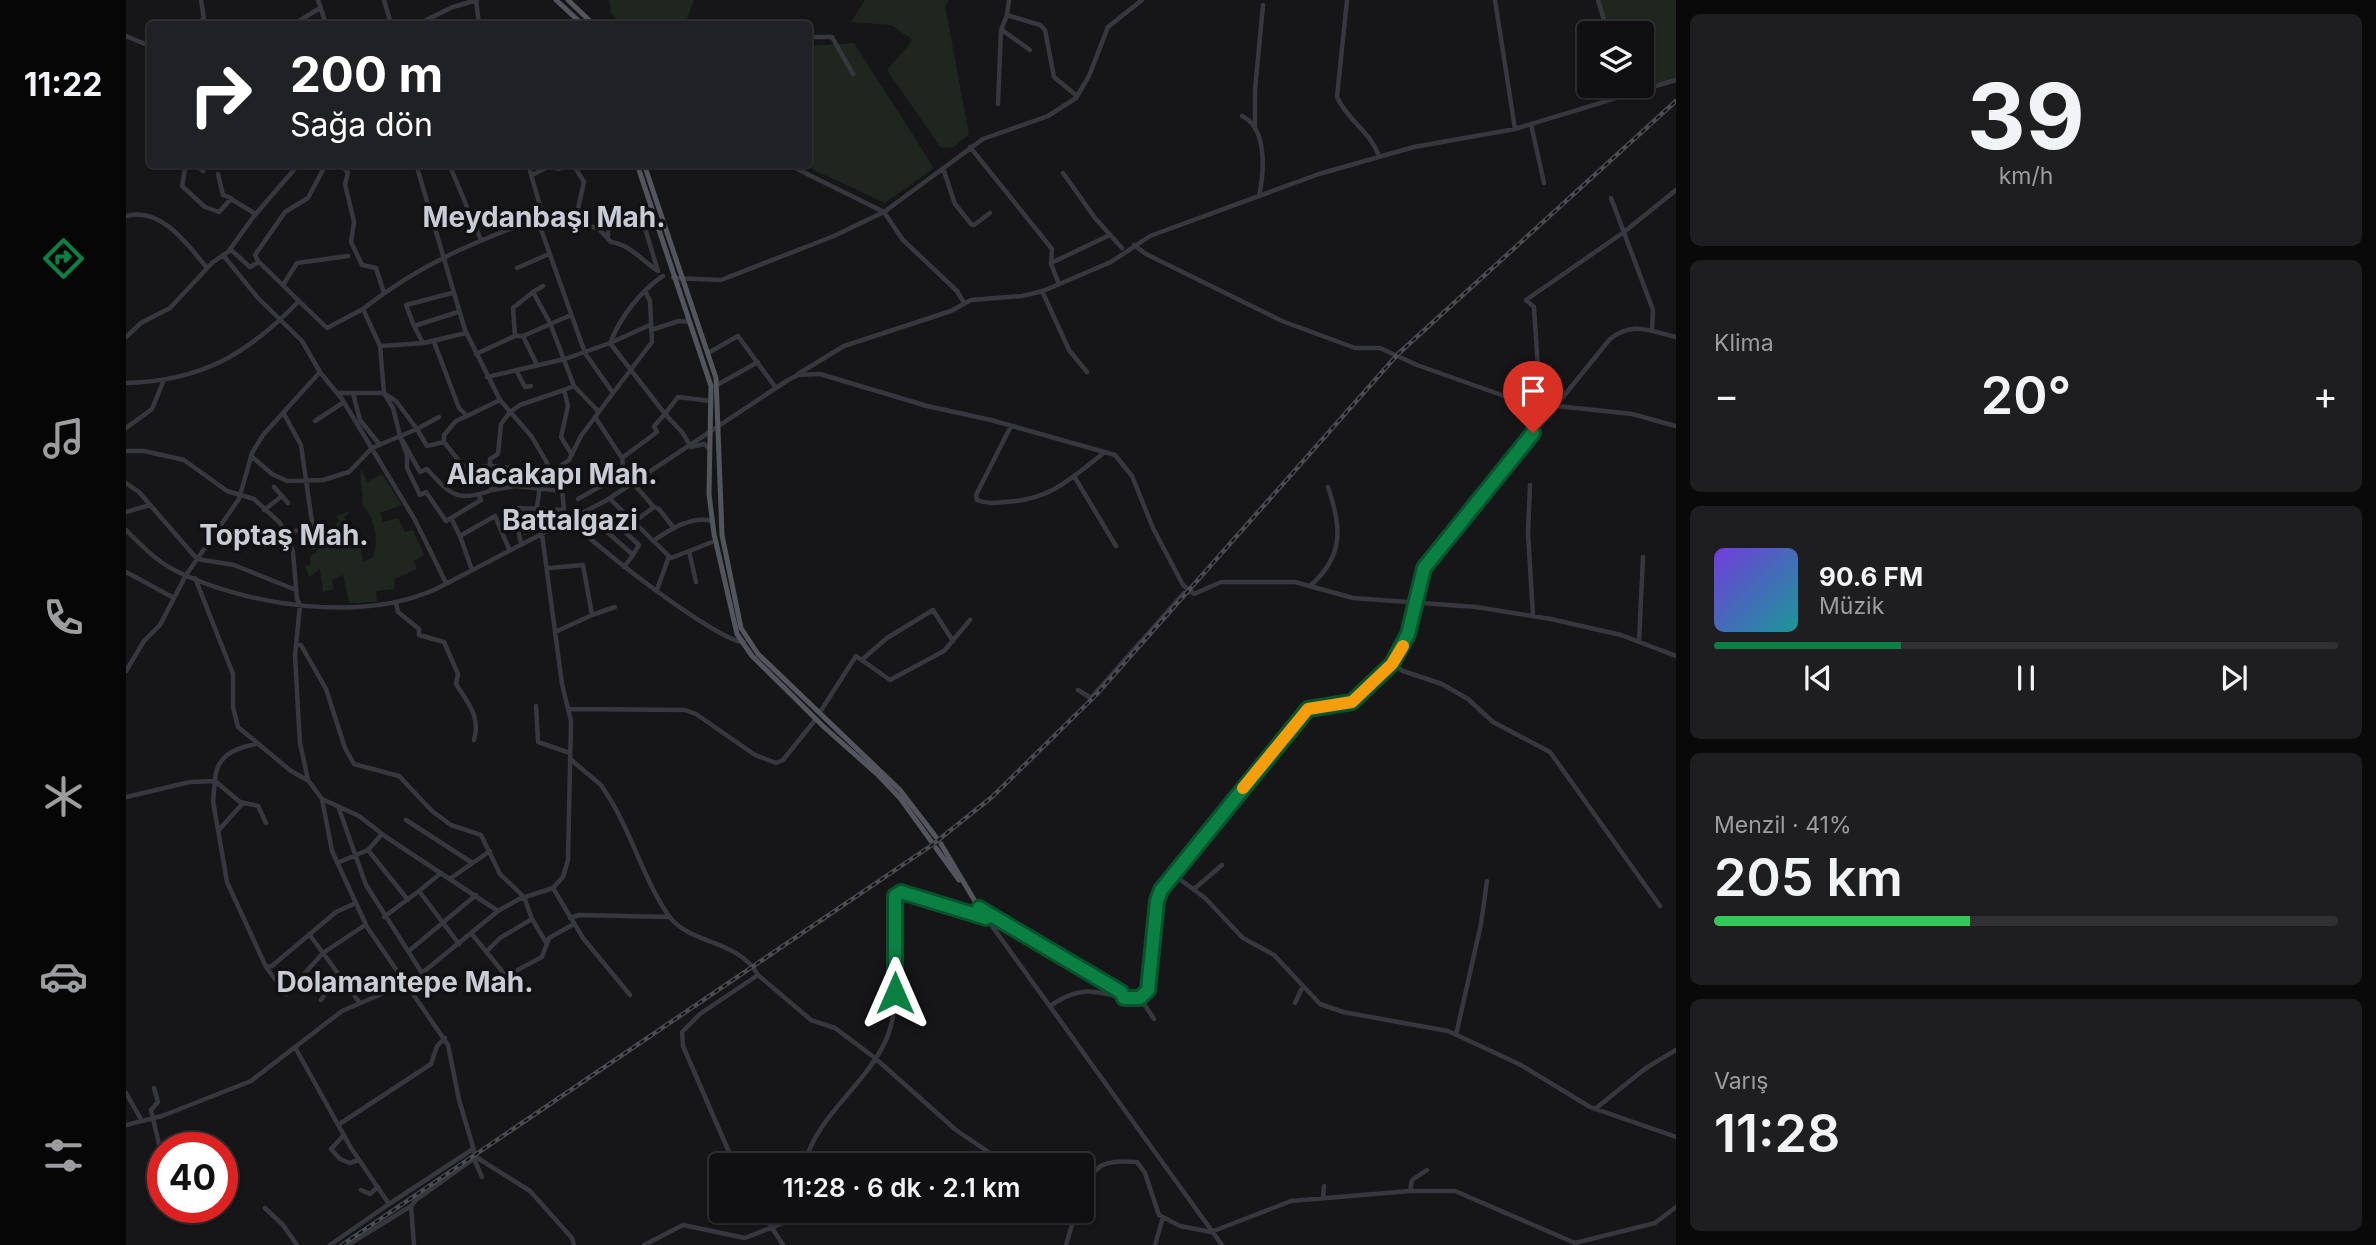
<!DOCTYPE html>
<html lang="tr">
<meta charset="utf-8">
<style>
:root{--surface:#101012;--page:#1e1e20;--text:#f1f3f6;--muted:#9c9d9f;--line:#303032;--accent:#0b8043}
body{margin:0;font-family:Inter,sans-serif;background:var(--page);color:var(--text);height:100vh;display:flex;flex-direction:column;font-size:26px;white-space:nowrap}
*{box-sizing:border-box;margin:0}
p{font-size:23px;color:var(--muted)}
.icon{flex:none;width:38px;height:38px;fill:none;stroke:currentColor;stroke-width:2;stroke-linecap:round;stroke-linejoin:round}
.map{position:relative;flex:1;overflow:hidden}
.side{display:flex;flex-direction:column;gap:14px;padding:14px;background:#09090a;width:700px}
.side>*{flex:none}
.top-card{position:absolute;left:21px;top:21px;width:665px;height:147px;border-radius:7px;box-shadow:0 2px 5px #0004,0 0 0 2px var(--line);background:#202124;color:#fff;overflow:hidden}
.buttons{position:absolute;left:1451px;top:21px;display:grid;gap:14px}
.buttons a{display:grid;place-items:center;width:77px;height:77px;border-radius:7px;background:var(--surface);box-shadow:0 2px 5px #0004,0 0 0 2px var(--line);font-size:35px}
.speed{position:absolute;left:21px;top:1132px;display:flex;gap:14px;font-size:35px;font-weight:700;text-align:center}
.speed>*{display:grid;place-content:center;width:91px;height:91px;border-radius:50%;background:var(--surface);box-shadow:0 2px 5px #0004,0 0 0 2px var(--line);line-height:1}
.speed .limit{border:10px solid #d22;background:#fff;color:#111}
.pin{position:absolute;display:grid;place-items:center;width:60px;height:60px;color:#fff;margin:-72px -30px;border-radius:50% 50% 50% 0;rotate:-45deg;box-shadow:0 0 7px #0007}
.pin .icon{rotate:45deg}
.me{position:absolute;width:77px;margin:-38px;rotate:0deg;stroke-linejoin:round;filter:drop-shadow(0 0 5px #0008)}
.turn{display:flex;align-items:center;gap:24px;height:147px;padding:0 28px;font-size:32px}
.turn .icon{width:91px;height:91px;stroke-width:2.5}
.turn b{display:block;font-size:49px;line-height:60px}
.big{font-size:52px;font-weight:600;line-height:1.1}
.side .widget{flex:1;display:flex;flex-direction:column;justify-content:center;gap:10px;min-width:0;padding:0 24px;border-radius:10px;background:var(--page)}
.side .dial{align-items:center;gap:0}
.dial b{font-size:91px;line-height:1}
.song{display:flex;align-items:center;gap:21px}
.cover{width:84px;height:84px;border-radius:10px;background:linear-gradient(135deg,hsl(260 70% 55%),hsl(180 70% 35%))}
.played{height:7px;border-radius:4px;background:linear-gradient(90deg,var(--accent) 30%,var(--line) 30%)}
.keys{display:flex;justify-content:space-around;direction:ltr}
.heat{display:flex;justify-content:space-between;align-items:center;font-size:38px;direction:ltr}
.charge{height:10px;border-radius:5px;background:linear-gradient(90deg,#34c759 41%,var(--line) 0)}
.trip{position:absolute;left:583px;top:1153px;width:385px;height:70px;border-radius:7px;background:var(--surface);box-shadow:0 2px 5px #0004,0 0 0 2px var(--line);font-weight:600;line-height:70px;text-align:center}
main{display:flex;flex:1;min-height:0}
.tabs{display:flex;flex-direction:column;width:126px;justify-content:space-around;align-items:center;background:#060607;color:var(--muted)}
.tabs .icon{width:49px;height:49px}
.tabs .current{color:var(--accent)}
.tabs b{font-size:32px;color:var(--text)}
.map>svg:first-child{display:block}
.green{fill:#1e261f}
.lines{fill:none;stroke-linecap:round;stroke-linejoin:round}
.minor{stroke:#37383d;stroke-width:4.5}
.major{stroke:#53555c;stroke-width:5}
.rail-casing{stroke:#4a4c52;stroke-width:4.5}
.rail{stroke:#111113;stroke-width:2;stroke-dasharray:5;stroke-linecap:butt}
.route-casing{stroke:#07532c;stroke-width:18}
.route{stroke:#0b8043;stroke-width:12}
.slow{stroke:#f59e0b;stroke-width:12}
.labels{text-anchor:middle;dominant-baseline:central;stroke-width:7;stroke-linejoin:round;paint-order:stroke}
.district-label{font-size:28px;font-weight:bold;fill:#c9ccd4;stroke:#111113}
</style>
<main>
<nav class="tabs">
<b>11:22</b>
<svg class="icon current" aria-label="directions" viewBox="0 0 24 24"><path d="M12 3l9 9-9 9-9-9zM9 14v-3h6M13 9l2 2-2 2"/></svg>
<svg class="icon" aria-label="music" viewBox="0 0 24 24"><path d="M9 18V5l10-2v13"/><circle cx="6" cy="18" r="3"/><circle cx="16" cy="16" r="3"/></svg>
<svg class="icon" aria-label="phone" viewBox="0 0 24 24"><path d="M5 4h4l2 5-3 2q2 4 5 5l2-3 5 2v4C11 20 4 13 5 4z"/></svg>
<svg class="icon" aria-label="climate" viewBox="0 0 24 24"><path d="M12 3v18M4 7l16 10M4 17L20 7"/></svg>
<svg class="icon" aria-label="car" viewBox="0 0 24 24"><path d="M5 17H2v-5l4-1 3-4h7l3 4 3 1v5h-3M9 17h6M6 11h13"/><circle cx="7" cy="17" r="2"/><circle cx="17" cy="17" r="2"/></svg>
<svg class="icon" aria-label="filters" viewBox="0 0 24 24"><path d="M4 7h16M4 17h16"/><circle cx="9" cy="7" r="2"/><circle cx="15" cy="17" r="2"/></svg>
</nav>
<div class="map">
<svg width="1550" height="1245" viewBox="0 0 1550 1245">
<rect width="100%" height="100%" fill="#161618"/>
<!-- green -->
<path class="green" d="M483 0H568L559 24H497L485 14Z
M739 0H823L819 6 843 134 828 147 815 148 761 70 787 40 765 25 725 22Z
M1471 0H1550V80L1503 96 1499 86H1516V33H1482Z
M728 43 808 168 759 203 677 165 682 164 683 46Z
M235 468 241 482 256 474 276 505 254 513 257 522 272 518 279 532 287 530 298 555 288 561 291 569 269 579 268 589 250 591 251 602 223 603 217 575 206 580 208 589 197 592 194 569 183 577 179 566 185 565 184 556 191 552 193 532 200 542 208 538 206 529 213 521 210 516 225 511 218 517 233 539 237 562 247 557C253 541 249 517 236 505 238 492 233 485 235 468Z
M394 510H399L433 518 398 536 392 519Z"/>
<g class="lines">
<!-- minor -->
<path class="minor" d="M192 0 200 24
M258 0 265 24
M350 0 353 24
M883 0 881 15 914 25 919 30 928 77 951 96
M1221 0 1211 97C1221 120 1245 132 1253 156
M1369 0 1389 129
M1472 0 1482 33
M70 24 78 19 75 0
M168 24 194 8
M292 24 327 7 351 0
M876 30 904 50
M0 36 24 46
M682 37H706L727 74
M1499 86 1503 96
M872 104 875 30 881 15
M1116 116C1142 128 1138 173 1133 196
M1405 124 1418 183
M1129 129V90L1137 5
M844 147 926 249 925 264 933 284
M60 164 56 186 79 207 93 212 105 199 130 214
M69 164 77 171
M215 164 222 173 219 184 228 222 225 242 236 265 250 268 258 293
M290 164 339 330 374 400 406 437 436 489 439 521 447 522C466 545 594 643 618 642
M323 164 355 240
M447 164 458 182 449 222
M661 164 758 212 777 240 831 291 838 303
M817 168 829 204 845 224 848 225 864 213
M937 173 969 218 996 248
M92 174 97 195 105 198
M406 175 424 166 433 169 444 164
M1485 198 1527 310 1526 331
M0 216C35 206 62 245 81 268
M417 216 472 228 485 242C505 245 515 260 532 271L514 212 525 208
M411 218 459 353 487 393 455 436 443 460 415 479 411 507
M482 236 483 221 514 212
M1008 245 1020 254 1156 321 1229 348H1254L1291 365 1384 398 1421 417
M97 255 132 298 176 341 194 372 216 399 289 520 320 583
M132 261 129 255 159 212 182 198 200 164
M925 263 984 235
M391 268 423 254
M547 278 595 280 708 236 758 212 857 139 922 116 950 98 963 76 982 27 1016 0
M157 285 171 263 222 256
M916 291 943 350 961 372
M407 292 417 286
M173 301 201 328 237 309
M524 325 484 343 539 414 552 397 585 401
M288 326 280 305 326 293
M525 330 553 321 564 322
M389 336 387 308 407 292 424 323 448 386 438 390
M397 336 445 315
M0 337 15 323 44 308 87 262 102 252 128 216 173 164
M308 342 333 408 341 416 374 400
M297 343 288 326 332 312
M255 346 298 343 340 333
M582 353 612 336 650 388
M350 354 389 336H397L411 365
M390 370 399 387 405 386
M672 374 718 346 825 311 845 300 896 296 917 291 985 262 1024 236 1193 174 1288 147 1389 129 1550 80
M361 377 439 359 484 343C494 318 514 291 537 276
M0 383C75 381 121 355 173 301L133 262 124 267 104 249
M591 385 632 362
M448 386 473 412
M212 393H258L267 408 274 436
M227 393 234 420 254 445
M487 393 526 342 524 301 519 291
M1431 406 1506 414 1550 426
M1411 411 1414 401 1408 307 1400 300 1498 232 1550 190
M158 414 175 445 187 529 159 532
M341 416 330 421 318 435V442L337 466 341 469 364 466 394 469 400 476 415 479
M313 417 291 429 301 446 318 442
M469 417 496 458 531 432 528 426 539 414 556 432 565 447 578 444 583 448
M189 421 218 402
M885 426 850 495 851 500C861 504 868 503 878 502 925 500 944 479 979 452
M0 428 26 409 37 382
M0 451H18L58 460 101 491 128 499 154 523 162 537 167 552 171 599 174 605 169 655 172 711 174 743 182 780 196 799 206 851 241 927 322 1045 333 1100 350 1157 290 1200 285 1206 288 1245
M125 456 146 474 161 481 197 480 223 472 246 448 291 429 270 401 258 393 254 346 237 309C297 262 347 243 417 216L402 164
M496 458 498 473 528 507 508 522
M364 466V459L372 454 375 424 384 412 394 405 438 390 442 406 435 437 446 455
M948 476 990 546
M0 483 13 492 71 559 108 565 170 590
M1404 485 1402 533 1407 616
M148 487 156 496
M366 490 390 486 436 491
M353 495 355 500 320 521 300 492 294 495 281 468V455L274 436 294 472 301 469C325 495 331 503 366 490L357 466
M452 499 498 473
M484 499 545 558 589 541
M528 507 533 509 547 527
M138 510 156 496 162 503
M0 512 24 505
M325 518 334 536
M470 522 483 517
M91 528 117 543
M187 529 188 547
M0 530C15 545 30 561 50 571 122 606 235 623 310 589L481 500 662 380 672 375 694 374 801 406 865 420 989 455 1006 476 1027 528 1057 585 1068 594 1095 582H1169L1227 598 1350 607 1425 619 1495 635 1550 656
M455 532 470 522 507 555 513 545 483 517 495 511
M527 541C543 530 566 515 586 521
M395 543 389 517 392 508 438 510
M563 551 570 582
M498 567 507 555
M423 568 457 565 466 615 429 632
M346 570 334 536 369 516 383 549
M0 572 48 598
M69 578 107 674V707L112 727 165 771 181 780
M1184 586C1218 556 1216 528 1202 487
M531 590 543 556
M270 603 272 612 293 629V635L318 642 332 674 330 684C342 703 355 717 348 740
M466 615 489 607
M1513 642 1517 557
M170 645H175L200 689 219 748 228 764 273 776 306 811 325 825 355 835 374 874 398 897 406 919
M738 658 761 638 807 610 827 641
M1266 664 1277 671 1316 684 1342 699 1367 722 1424 752 1534 906
M0 671 18 641 34 625 60 575 113 499 126 453 137 435 194 372
M952 690 965 698 1058 593 1063 592
M410 706 412 742 444 753
M442 709 559 710 570 714 629 755 650 763 657 760 690 719
M694 712 730 656 764 680 818 651 844 620
M444 759 475 785 484 799C507 836 518 881 543 916 564 945 612 939 632 975L574 1014 556 1032 557 1046 609 1166
M0 797 64 782 89 781C90 756 107 749 129 744
M196 799 233 816 260 837 372 911
M212 806 240 885 296 973
M280 820 345 862
M140 823 132 806 114 802 89 781 87 801 101 882 140 967 146 966 210 912 230 903
M93 830 117 803
M242 850 282 900
M211 863 242 850 256 834
M1048 875 1079 898 1117 938 1148 955 1194 1004 1217 1012 1322 1031 1395 1065 1464 1107 1550 1137
M325 878 364 851
M427 888 457 938 504 995
M1068 889 1096 865
M293 891 315 873
M853 908 1096 1245
M857 910 995 992 997 997
M258 917 293 891 333 944
M444 918 453 915 543 917
M345 933 380 976 416 957 423 938 448 924
M183 934 233 1002
M284 950 350 895
M361 951 374 938 406 919 421 944
M140 967 160 994 197 953 239 925
M632 975 685 1020 709 1028 749 1058 830 1130 883 1166
M1014 998 1028 1019
M195 1000 212 974
M1169 1003 1176 988
M924 1006C963 979 973 998 1014 998L1022 990 1031 901 1035 890 1182 709 1226 702 1266 664 1282 634 1298 568 1484 339C1506 321 1524 331 1550 337
M1330 1035 1355 924 1361 881
M170 1049 225 1148 263 1204 204 1245
M28 1088 32 1102 25 1110 37 1161
M0 1093 16 1121
M1469 1109 1520 1068 1550 1050
M0 1125 36 1116 125 1081 216 1011 279 984 296 973 372 911 393 899 427 888 437 877 442 860 445 721 436 684 416 534
M212 1125 305 1064 311 1046 319 1038
M218 1135 205 1149 214 1159 224 1163 233 1160
M350 1157 404 1191 446 1238 448 1245
M348 1159 356 1177
M678 1166C689 1117 740 1085 760 1040 777 1001 769 939 769 896L775 892 859 918
M862 1166 870 1157
M235 1190 244 1194 252 1187
M1284 1191 1286 1180 1301 1170
M956 1195C968 1164 977 1159 1011 1162L1019 1173 1033 1215 1054 1226 1085 1232 1165 1201 1284 1191H1329L1449 1243 1529 1223 1550 1207
M1197 1198 1198 1186
M263 1204 347 1149
M139 1208 157 1225 171 1245
M635 1211 657 1245
M222 1245 285 1206
M518 1245 557 1225 619 1238 667 1219 678 1211
M940 1245 950 1211
M1029 1245 1037 1217"/>
<!-- major -->
<path class="major" d="M430 0 456 24
M442 0 467 24
M511 164 585 386 583 494 588 534 611 634 626 656 698 727 752 775 774 798 805 841
M518 164 590 378 596 535 615 628 632 654 774 790 810 837
M815 844 853 908
M810 848 833 880"/>
<defs>
<path id="rail" d="M216 1245 806 845 866 797 970 695 1272 354 1550 101"/>
</defs>
<!-- rail casing -->
<use href="#rail" class="rail-casing"/>
<!-- rail -->
<use href="#rail" class="rail"/>
</g>
<g class="lines">
<defs>
<path id="route" d="M769 993V896L775 892 860 918 853 908 995 992 998 998H1014L1022 990 1031 901 1035 890 1182 709 1226 702 1266 664 1282 634 1298 568 1407 433"/>
</defs>
<!-- route casing -->
<use href="#route" class="route-casing"/>
<!-- route -->
<use href="#route" class="route"/>
<!-- slow -->
<path class="slow" d="M1117 788 1182 709 1226 702 1266 664 1277 646"/>
</g>
<g class="labels">
<!-- district labels -->
<g class="district-label">
<text x="418" y="217">Meydanbaşı Mah.</text>
<text x="426" y="474">Alacakapı Mah.</text>
<text x="444" y="520">Battalgazi</text>
<text x="158" y="535">Toptaş Mah.</text>
<text x="279" y="982">Dolamantepe Mah.</text>
</g>
</g>
</svg>
<div class="buttons">
<a><svg class="icon" aria-label="layers" viewBox="0 0 24 24"><path d="M12 4l9 5-9 5-9-5zM3 14l9 5 9-5"/></svg></a>
</div>
<div class="speed"><div class="limit">40</div></div>
<div class="pin" style="left:1407px;top:433px;background:#d93025"><svg class="icon" aria-label="arrive" viewBox="0 0 24 24"><path d="M6 21V4h12l-3 4 3 4H6"/></svg></div>
<svg class="me" style="left:769px;top:993px" viewBox="-20 -20 40 40"><path d="M0-17L14 15 0 8-14 15z" fill="#0b8043" stroke="#fff" stroke-width="4"/></svg>
<div class="trip">11:28 · 6 dk · 2.1 km</div>
<div class="top-card">
<div class="turn"><svg class="icon" aria-label="right" viewBox="0 0 24 24"><path d="M7 20v-9h11M14 6l5 5-5 5"/></svg><div><b>200 m</b>Sağa dön</div></div>
</div>
</div>
<section class="side">
<div class="widget dial"><b>39</b><p>km/h</p></div>
<div class="widget"><p>Klima</p>
<div class="heat"><a>−</a><b class="big">20°</b><a>+</a></div>
</div>
<div class="widget">
<div class="song"><i class="cover"></i><div><b>90.6 FM</b><p>Müzik</p></div></div>
<div class="played"></div>
<div class="keys"><svg class="icon" aria-label="previous" viewBox="0 0 24 24"><path d="M18 5L8 12l10 7zM5 5v14"/></svg><svg class="icon" aria-label="pause" viewBox="0 0 24 24"><path d="M8 5v14M16 5v14"/></svg><svg class="icon" aria-label="next" viewBox="0 0 24 24"><path d="M6 5l10 7-10 7zM19 5v14"/></svg></div>
</div>
<div class="widget"><p>Menzil · 41%</p><b class="big">205 km</b><div class="charge"></div></div>
<div class="widget"><p>Varış</p><b class="big">11:28</b></div>
</section>
</main>
